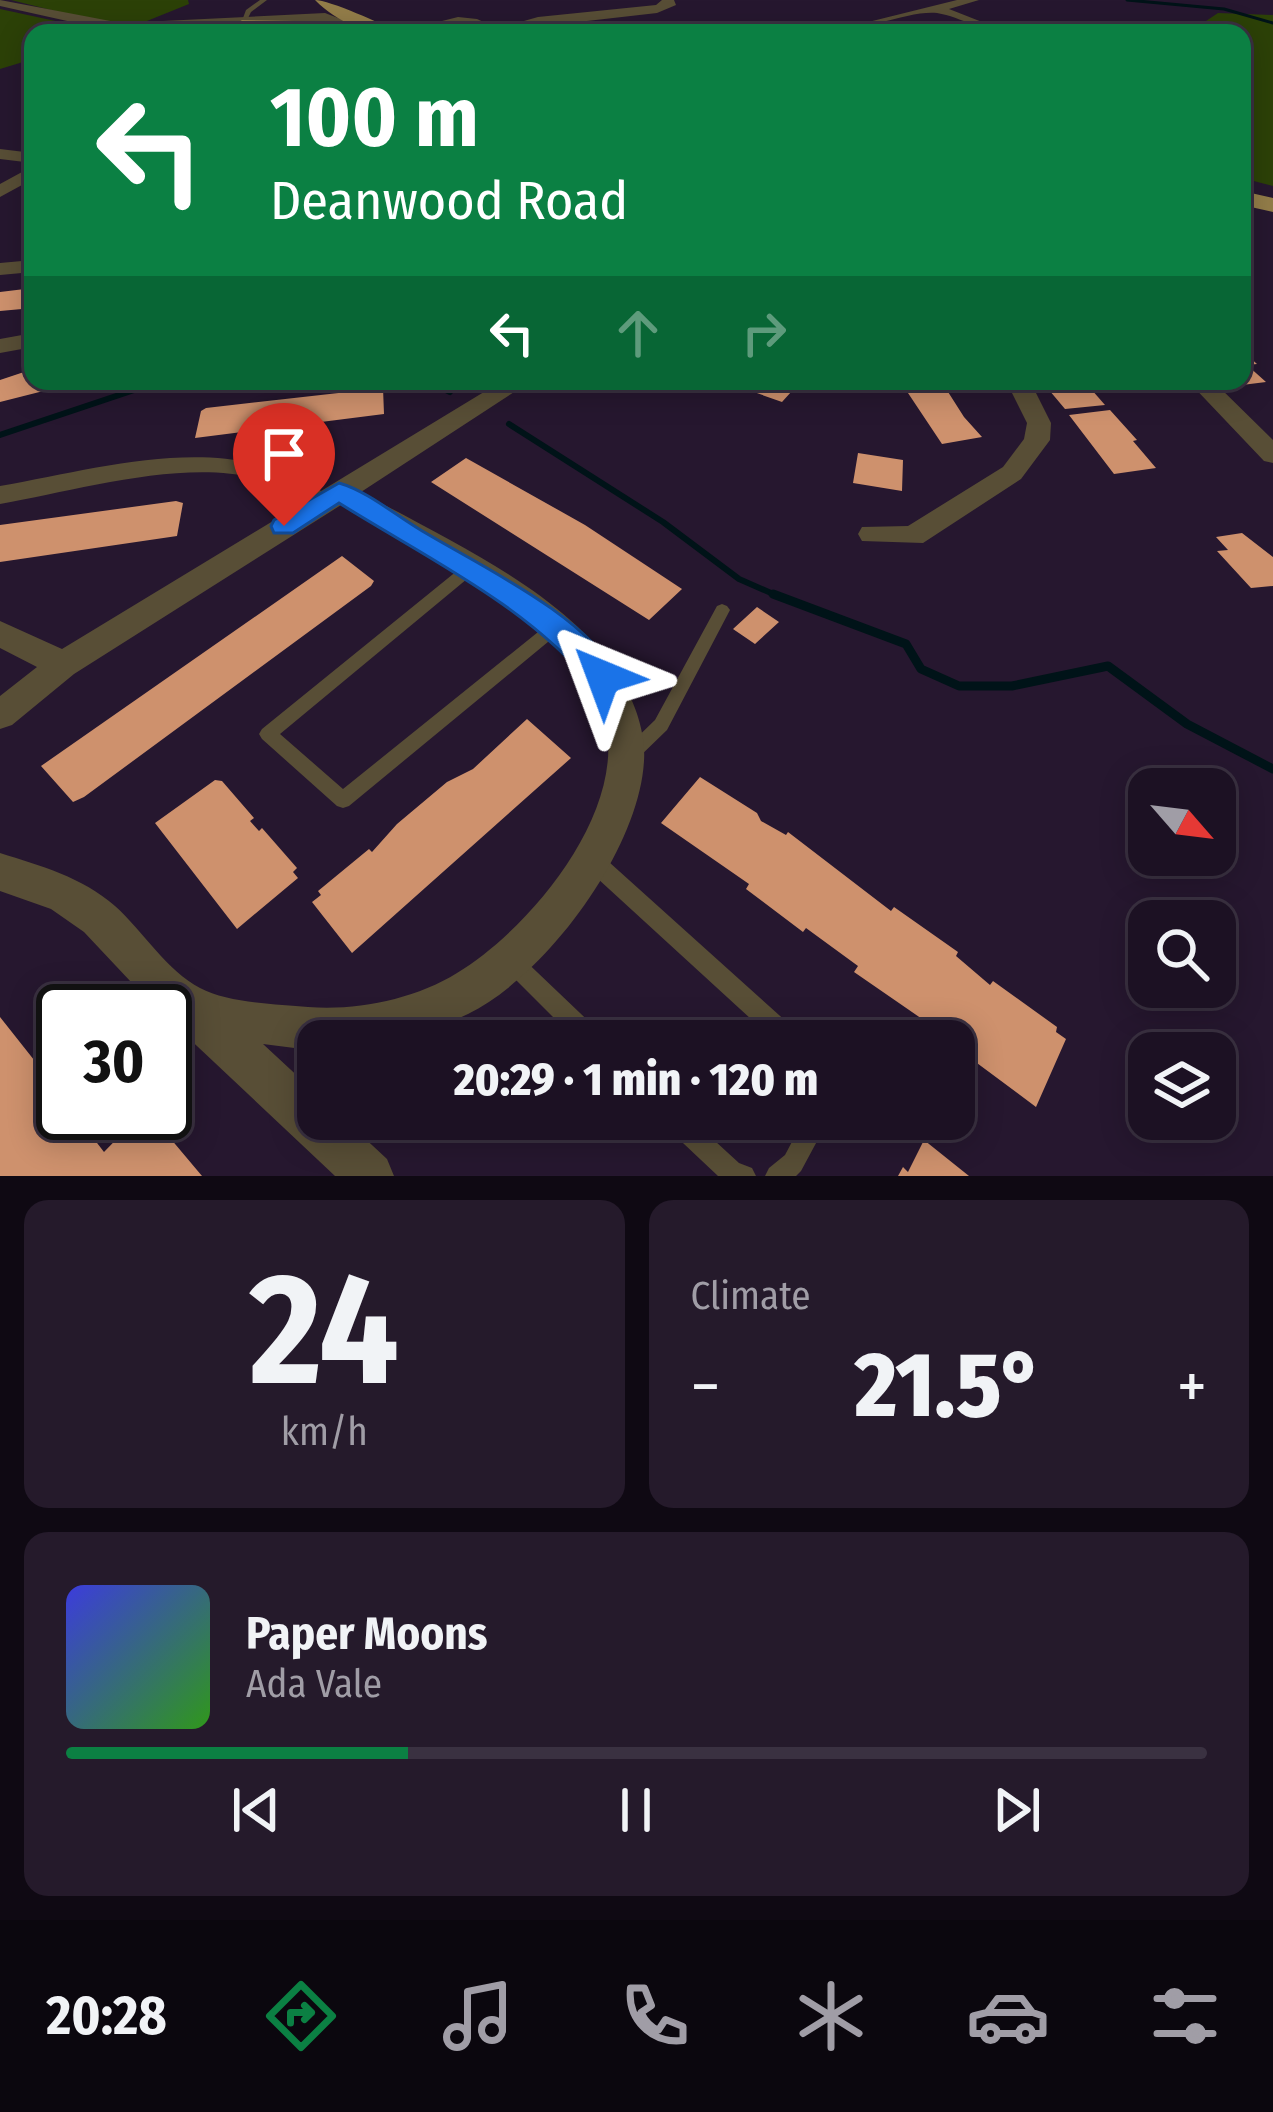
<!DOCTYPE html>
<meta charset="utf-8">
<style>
:root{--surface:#1c1123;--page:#251a2b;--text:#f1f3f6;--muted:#a09da6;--line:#3a3141;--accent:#0b8043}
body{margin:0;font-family:"Fira Sans Condensed",sans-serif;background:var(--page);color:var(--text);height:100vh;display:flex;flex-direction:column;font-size:45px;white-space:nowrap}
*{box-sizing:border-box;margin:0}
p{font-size:39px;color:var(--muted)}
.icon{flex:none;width:66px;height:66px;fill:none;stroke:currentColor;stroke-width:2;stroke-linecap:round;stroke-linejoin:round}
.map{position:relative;height:1176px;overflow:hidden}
.panel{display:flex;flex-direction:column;gap:24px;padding:24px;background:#0f0913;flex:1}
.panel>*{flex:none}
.banner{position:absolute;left:24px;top:24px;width:1227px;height:366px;border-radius:24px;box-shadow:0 6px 30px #0003,0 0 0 3px var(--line);background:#0b8043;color:#fff;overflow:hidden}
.needle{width:78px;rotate:118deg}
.buttons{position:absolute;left:1128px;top:768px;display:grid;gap:24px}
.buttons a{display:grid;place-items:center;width:108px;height:108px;border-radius:24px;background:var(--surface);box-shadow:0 6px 30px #0003,0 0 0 3px var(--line);font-size:60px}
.speed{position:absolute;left:36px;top:984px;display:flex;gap:24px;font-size:60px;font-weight:700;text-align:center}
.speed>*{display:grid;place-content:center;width:156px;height:156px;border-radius:50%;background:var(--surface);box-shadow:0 6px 30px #0003,0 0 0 3px var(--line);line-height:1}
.speed .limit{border:6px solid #111;border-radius:18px;background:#fff;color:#111}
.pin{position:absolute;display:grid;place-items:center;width:102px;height:102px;color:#fff;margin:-123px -51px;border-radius:50% 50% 50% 0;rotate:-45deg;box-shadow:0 0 12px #0007}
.pin .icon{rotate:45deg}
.me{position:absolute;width:132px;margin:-66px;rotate:316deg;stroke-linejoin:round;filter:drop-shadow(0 0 9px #0008)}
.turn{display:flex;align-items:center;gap:42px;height:252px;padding:0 48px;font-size:54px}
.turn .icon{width:156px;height:156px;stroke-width:2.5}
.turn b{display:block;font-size:84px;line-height:102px}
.lanes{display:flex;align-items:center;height:114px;padding:0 48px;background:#0003;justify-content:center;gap:60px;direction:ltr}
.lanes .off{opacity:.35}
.big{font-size:90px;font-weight:800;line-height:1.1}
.panel .widget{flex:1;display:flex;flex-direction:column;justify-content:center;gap:18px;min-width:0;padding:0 42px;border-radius:24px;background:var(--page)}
.panel .dial{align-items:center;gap:0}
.dial b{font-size:156px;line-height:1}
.song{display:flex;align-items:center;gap:36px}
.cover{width:144px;height:144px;border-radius:18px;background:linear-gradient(135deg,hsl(240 70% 55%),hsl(110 70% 35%))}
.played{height:12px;border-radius:6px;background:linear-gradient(90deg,var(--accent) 30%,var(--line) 30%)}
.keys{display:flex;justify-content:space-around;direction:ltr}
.heat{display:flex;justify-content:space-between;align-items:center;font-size:66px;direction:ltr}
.panel .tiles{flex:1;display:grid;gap:24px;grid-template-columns:1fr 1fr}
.widget:last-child{grid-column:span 2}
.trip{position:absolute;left:297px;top:1020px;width:678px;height:120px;border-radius:24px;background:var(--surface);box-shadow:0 6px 30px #0003,0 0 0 3px var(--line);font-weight:800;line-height:120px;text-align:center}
.tabs{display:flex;height:192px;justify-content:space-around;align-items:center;background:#0b070e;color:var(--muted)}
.tabs .icon{width:84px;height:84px}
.tabs .active{color:var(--accent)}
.tabs b{font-size:54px;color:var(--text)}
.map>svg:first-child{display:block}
.green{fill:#2c4107}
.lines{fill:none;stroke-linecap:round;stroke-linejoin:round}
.stream-far2{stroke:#001318;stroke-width:3}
.stream-far1{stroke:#001318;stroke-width:6}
.stream{stroke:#001318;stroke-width:9}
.building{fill:#ce916d}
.service{fill:#584e36;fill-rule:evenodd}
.minor{fill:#584e36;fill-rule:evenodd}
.tertiary{fill:#584e36;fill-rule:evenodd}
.primary{fill:#937d49;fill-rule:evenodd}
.route{fill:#1a73e8;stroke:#114b97;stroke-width:3}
</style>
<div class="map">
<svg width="1273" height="1176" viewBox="0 0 1273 1176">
<rect width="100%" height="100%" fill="#26172f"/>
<!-- green -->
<path class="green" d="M11 0H188L189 4 137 25 99 22Z
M0 9 111 33H33V59L0 69Z
M1218 13 1273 15V186L1242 178V33H1188Z"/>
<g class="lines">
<!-- stream-far2 -->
<path class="stream-far2" d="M1127 0 1224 9 1273 23"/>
<!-- stream-far1 -->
<path class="stream-far1" d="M428 381 450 392
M509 424 663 522 739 579 780 597
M0 435 161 381"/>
<!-- stream -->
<path class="stream" d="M773 594 906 644 921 669 959 686H1012L1108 666 1187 724 1273 769"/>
</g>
<!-- building -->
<path class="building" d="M33 288V308L0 311V292Z
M1248 356 1257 364 1247 365 1266 382 1242 385V357Z
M33 369V381L75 383 0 402V380Z
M723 381H801L782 402Z
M1066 381H1084L1105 405 1065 409 1044 384Z
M943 384 964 417 982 437 942 444 906 390Z
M383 388 384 414 195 438 201 411 206 408Z
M1110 410 1137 440 1133 441 1156 468 1114 474 1069 415Z
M858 453 903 460 902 491 853 483Z
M466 458 585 525 682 589 649 620 431 482Z
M176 501 183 503 177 536 0 562V525Z
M1242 533 1273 557V586L1251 588 1217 551 1228 550 1216 537Z
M342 556 374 581 371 586 84 797 73 802 41 766Z
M757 607 779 622 755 644 733 629Z
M527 719 571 758 352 953 312 902 321 895 318 891 369 849 372 852 397 824 447 782 473 769Z
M700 777 757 813 761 821 786 835 788 832 891 911 894 907 958 952 956 956 990 985 993 981 1057 1027 1056 1032 1066 1039 1036 1107 954 1046V1041L854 972 858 966 806 928 803 932 746 889 749 884 661 823Z
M215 780 222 781 254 818 250 821 259 831 262 828 297 868 293 872 298 878 237 929 155 823Z
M0 1017 38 1065 34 1069 63 1100V1113H74L104 1152 142 1113H149L202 1176H0Z
M924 1140 969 1176H898L903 1167 908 1172Z"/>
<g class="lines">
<!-- service -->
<path class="service" d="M260 0H267L251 12 244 26H240L246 10Z
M458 17 477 19 501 30 498 32C480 25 465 17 445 24 434 28 426 32 414 33L438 22Z
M219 30 222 33H215Z
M468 565 473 566 475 570 473 574 280 734 343 789 548 624H560L562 628 560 632 349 806 343 808 337 806 262 739 259 734 262 729 463 566Z
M722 604 727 606 730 610 667 730 635 761 629 764 623 761 620 756 623 751 655 720 717 606Z
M592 851 599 853 799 1033 802 1041H775L585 867 582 860 585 853Z
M509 949 516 952 601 1033 604 1041H577L502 966 499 959 502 952Z
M662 1119H691L739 1163 752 1168 756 1176H718L666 1127Z
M804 1119H829L801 1171 796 1176H765L769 1168 785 1155Z"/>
<!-- minor -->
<path class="minor" d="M662 0H674L676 5 657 13 482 33 538 17 656 5Z
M957 0H979L949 9 1010 33C982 33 962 17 937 13 909 10 859 33 824 33Z
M0 149 33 153V163L0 159Z
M33 166V179L0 197V184Z
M33 260V272L0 275V263Z
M33 333V347L0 353V339Z
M502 381H531L361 492C443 538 567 592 618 675 634 699 646 732 644 761 639 850 547 975 468 1014 414 1040 377 1041 318 1041V1051L263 1044 318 1095V1119H344L387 1159 394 1176H335L147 999 84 932 51 909 0 891V853C41 866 82 877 115 906 143 931 167 971 200 988 228 1003 276 1004 308 1007 357 1011 415 999 457 973 536 925 647 790 595 693 550 611 419 550 341 505L74 674 12 725 0 729V696L37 667 0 648V621L62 649 301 504C289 495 275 484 261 480 188 457 74 491 0 504V486C105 468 225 429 321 491Z
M1006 381H1030L1051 423 1050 440 1021 479 923 543 862 541 858 534 862 527 908 526 1003 467 1024 439 1027 423Z
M1188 381H1213L1273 440V463L1264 461Z"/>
<!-- tertiary -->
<path class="tertiary" d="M0 0 121 23 325 13 377 33H354L324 23 121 33 0 6Z"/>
<!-- primary -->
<path class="primary" d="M315 0C329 0 384 24 397 33 364 33 338 23 315 0Z
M295 21 337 33 242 30 234 25 242 20Z
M1242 191 1273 198V212L1242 205Z"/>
</g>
<!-- route -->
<path class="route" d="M339 483C367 491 394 514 419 529 478 565 587 615 618 677L613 685H592C528 606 425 557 339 503L293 533H274L271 526 274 520Z"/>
</svg>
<div class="buttons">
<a><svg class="needle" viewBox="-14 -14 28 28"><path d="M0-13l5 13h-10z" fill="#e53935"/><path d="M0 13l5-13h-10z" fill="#a09da6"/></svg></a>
<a><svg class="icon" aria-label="search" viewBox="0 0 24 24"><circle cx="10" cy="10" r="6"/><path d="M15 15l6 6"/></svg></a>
<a><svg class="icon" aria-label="layers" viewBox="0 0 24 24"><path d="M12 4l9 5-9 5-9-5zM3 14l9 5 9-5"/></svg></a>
</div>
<div class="speed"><div class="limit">30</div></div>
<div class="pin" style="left:284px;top:526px;background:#d93025"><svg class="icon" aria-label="arrive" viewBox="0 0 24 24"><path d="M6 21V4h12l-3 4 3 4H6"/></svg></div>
<svg class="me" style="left:603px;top:677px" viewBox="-20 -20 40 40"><path d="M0-17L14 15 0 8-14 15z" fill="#1a73e8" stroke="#fff" stroke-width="4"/></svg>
<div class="trip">20:29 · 1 min · 120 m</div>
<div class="banner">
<div class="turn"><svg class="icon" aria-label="left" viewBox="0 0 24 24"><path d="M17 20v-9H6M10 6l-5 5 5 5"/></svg><div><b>100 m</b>Deanwood Road</div></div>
<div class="lanes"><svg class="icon" aria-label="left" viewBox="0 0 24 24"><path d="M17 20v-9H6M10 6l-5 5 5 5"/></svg><svg class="icon off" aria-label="ahead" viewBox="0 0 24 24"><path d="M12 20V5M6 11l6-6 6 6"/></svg><svg class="icon off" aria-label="right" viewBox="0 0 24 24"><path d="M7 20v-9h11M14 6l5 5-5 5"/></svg></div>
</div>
</div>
<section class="panel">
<div class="tiles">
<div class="widget dial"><b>24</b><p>km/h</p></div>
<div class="widget"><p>Climate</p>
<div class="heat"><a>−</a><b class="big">21.5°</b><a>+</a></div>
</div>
<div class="widget">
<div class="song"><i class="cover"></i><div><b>Paper Moons</b><p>Ada Vale</p></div></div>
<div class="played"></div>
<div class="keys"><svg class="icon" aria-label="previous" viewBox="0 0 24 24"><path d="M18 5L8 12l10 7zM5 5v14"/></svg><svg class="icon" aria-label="pause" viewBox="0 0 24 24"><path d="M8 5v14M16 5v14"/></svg><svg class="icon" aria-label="next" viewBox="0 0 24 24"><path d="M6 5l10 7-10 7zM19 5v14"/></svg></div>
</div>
</div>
</section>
<nav class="tabs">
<b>20:28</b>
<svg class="icon active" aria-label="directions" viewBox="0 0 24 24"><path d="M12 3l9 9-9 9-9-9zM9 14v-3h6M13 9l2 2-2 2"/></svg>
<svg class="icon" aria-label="music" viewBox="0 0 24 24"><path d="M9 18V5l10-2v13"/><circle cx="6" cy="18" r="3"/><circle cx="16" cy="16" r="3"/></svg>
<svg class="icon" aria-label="phone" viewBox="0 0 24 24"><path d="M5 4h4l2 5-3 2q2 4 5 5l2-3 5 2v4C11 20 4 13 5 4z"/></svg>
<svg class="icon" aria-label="climate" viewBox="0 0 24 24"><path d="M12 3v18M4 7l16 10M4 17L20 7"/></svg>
<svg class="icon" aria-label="car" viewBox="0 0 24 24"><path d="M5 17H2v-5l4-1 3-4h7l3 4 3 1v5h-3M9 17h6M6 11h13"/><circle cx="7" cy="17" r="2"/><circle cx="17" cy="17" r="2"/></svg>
<svg class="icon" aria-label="filters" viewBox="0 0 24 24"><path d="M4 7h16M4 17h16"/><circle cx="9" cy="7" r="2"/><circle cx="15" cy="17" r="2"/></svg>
</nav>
